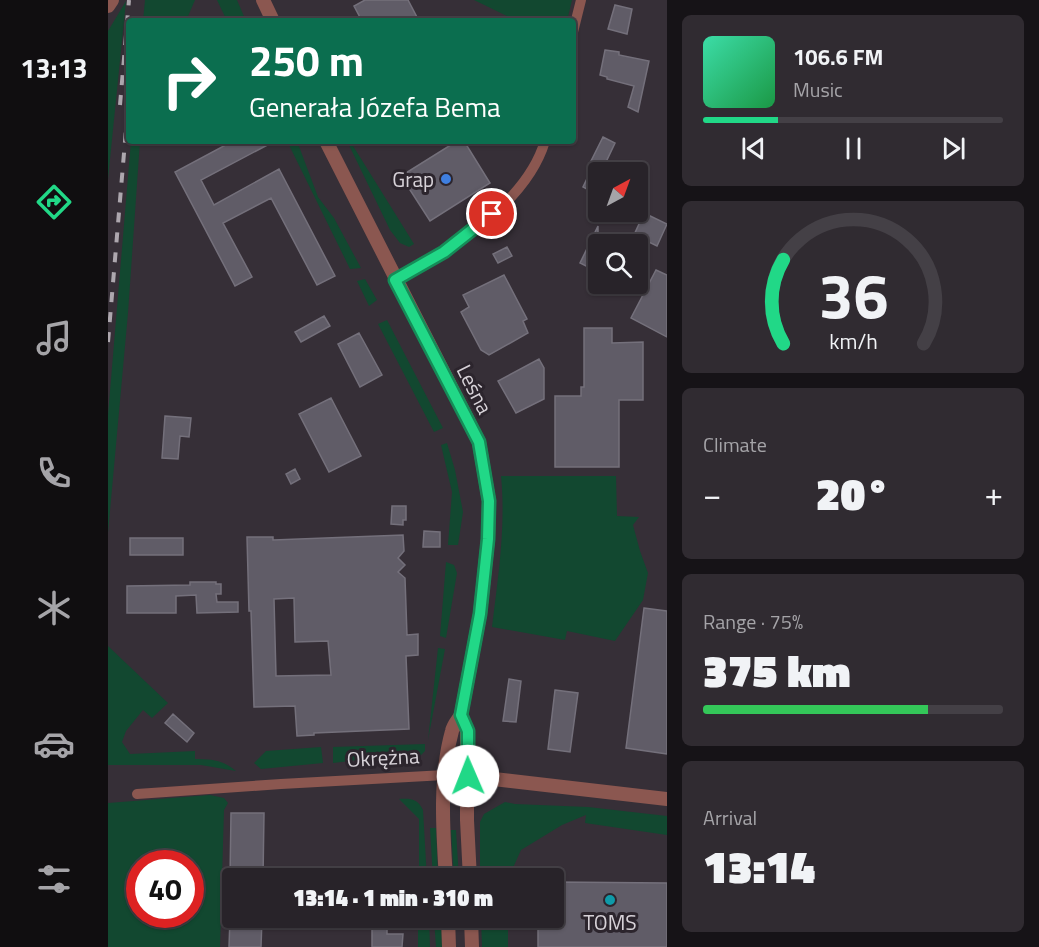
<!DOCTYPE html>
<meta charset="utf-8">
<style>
:root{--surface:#282329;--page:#302b31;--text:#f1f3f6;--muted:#a5a4a8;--line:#444046;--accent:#21d887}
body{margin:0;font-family:"Titillium Web",sans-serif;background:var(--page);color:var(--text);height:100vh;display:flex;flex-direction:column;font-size:22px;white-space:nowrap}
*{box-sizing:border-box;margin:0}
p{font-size:20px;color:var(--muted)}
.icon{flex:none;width:33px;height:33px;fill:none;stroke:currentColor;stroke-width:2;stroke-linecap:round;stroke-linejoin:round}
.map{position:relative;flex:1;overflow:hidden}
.panel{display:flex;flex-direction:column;gap:15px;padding:15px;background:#161317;width:372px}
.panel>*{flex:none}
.top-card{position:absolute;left:18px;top:18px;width:450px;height:126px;border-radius:6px;box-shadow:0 2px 4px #0004,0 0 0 2px var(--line);background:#0b6e4f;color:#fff;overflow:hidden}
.needle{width:39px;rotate:41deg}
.tools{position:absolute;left:480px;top:162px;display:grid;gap:12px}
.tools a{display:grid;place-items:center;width:60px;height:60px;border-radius:6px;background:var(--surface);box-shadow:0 2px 4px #0004,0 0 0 2px var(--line);font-size:30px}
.speed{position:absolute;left:18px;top:850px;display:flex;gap:12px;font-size:30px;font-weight:700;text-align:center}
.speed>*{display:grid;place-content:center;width:78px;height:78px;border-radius:50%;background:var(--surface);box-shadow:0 2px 4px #0004,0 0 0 2px var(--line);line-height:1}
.speed .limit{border:9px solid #d22;background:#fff;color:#111}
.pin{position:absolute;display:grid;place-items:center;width:51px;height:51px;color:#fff;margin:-26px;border:3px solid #fff;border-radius:50%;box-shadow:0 2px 6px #0007}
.me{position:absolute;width:66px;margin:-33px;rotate:359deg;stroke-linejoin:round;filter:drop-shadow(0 0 4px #0008)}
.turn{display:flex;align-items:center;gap:21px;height:126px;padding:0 24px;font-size:27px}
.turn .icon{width:78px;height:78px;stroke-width:2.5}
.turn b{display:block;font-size:42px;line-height:51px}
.big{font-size:45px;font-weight:800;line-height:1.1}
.panel .card{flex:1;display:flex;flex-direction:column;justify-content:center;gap:9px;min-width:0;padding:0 21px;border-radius:9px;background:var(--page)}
.panel .dial{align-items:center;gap:0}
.dial svg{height:156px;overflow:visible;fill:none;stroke:var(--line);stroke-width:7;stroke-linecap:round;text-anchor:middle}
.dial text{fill:var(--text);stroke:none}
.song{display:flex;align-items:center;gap:18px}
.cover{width:72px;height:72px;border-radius:9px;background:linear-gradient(135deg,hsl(160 70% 55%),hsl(140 70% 35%))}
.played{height:6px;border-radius:3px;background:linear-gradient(90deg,var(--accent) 25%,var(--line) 25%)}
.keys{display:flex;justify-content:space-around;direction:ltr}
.heat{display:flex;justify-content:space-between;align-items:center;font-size:33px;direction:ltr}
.charge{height:9px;border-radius:4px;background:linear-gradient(90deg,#34c759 75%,var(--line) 0)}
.trip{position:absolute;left:114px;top:868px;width:342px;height:60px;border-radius:6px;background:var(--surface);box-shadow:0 2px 4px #0004,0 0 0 2px var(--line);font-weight:800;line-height:60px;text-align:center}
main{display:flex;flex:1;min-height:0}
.tabs{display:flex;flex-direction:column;width:108px;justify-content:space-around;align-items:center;background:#100e10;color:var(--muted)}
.tabs .icon{width:42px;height:42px}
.tabs .on{color:var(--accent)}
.tabs b{font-size:27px;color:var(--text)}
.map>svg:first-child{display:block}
.green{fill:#124830;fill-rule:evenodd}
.building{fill:#605c67;stroke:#74707b;stroke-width:1.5;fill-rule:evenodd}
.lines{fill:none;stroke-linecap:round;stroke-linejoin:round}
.minor{stroke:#8b5750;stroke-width:10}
.tertiary{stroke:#8b5750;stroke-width:14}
.rail{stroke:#ada7ae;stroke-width:4;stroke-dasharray:10 10;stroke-linecap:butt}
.route-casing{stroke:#158c58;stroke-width:15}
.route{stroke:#21d887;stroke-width:10}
.shop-dot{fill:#3f7fe0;stroke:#2c252d;stroke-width:2}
.culture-dot{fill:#0f9aa8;stroke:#2c252d;stroke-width:2}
.labels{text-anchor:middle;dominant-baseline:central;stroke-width:6;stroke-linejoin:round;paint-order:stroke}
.poi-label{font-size:21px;fill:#d7d2d8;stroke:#2c252d;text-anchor:end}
.street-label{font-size:21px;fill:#d7d2d8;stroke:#2c252d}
</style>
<main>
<nav class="tabs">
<b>13:13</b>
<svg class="icon on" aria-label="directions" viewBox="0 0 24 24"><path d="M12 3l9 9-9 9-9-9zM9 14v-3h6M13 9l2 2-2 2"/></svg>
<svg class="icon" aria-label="music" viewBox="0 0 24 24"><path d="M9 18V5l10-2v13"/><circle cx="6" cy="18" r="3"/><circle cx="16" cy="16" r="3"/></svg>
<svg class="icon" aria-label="phone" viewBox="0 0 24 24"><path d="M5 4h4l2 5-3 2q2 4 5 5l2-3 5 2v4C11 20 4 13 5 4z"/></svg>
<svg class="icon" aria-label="climate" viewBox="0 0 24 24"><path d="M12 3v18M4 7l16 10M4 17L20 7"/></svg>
<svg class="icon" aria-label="car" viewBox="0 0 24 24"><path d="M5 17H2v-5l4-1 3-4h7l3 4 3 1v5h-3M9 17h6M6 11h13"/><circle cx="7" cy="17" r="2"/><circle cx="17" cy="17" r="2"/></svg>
<svg class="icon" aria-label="filters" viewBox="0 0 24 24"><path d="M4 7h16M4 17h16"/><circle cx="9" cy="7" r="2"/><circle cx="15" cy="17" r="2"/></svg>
</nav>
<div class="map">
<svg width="559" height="947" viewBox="0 0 559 947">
<rect width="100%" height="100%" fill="#362f37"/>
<!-- green -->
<path class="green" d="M37 0H87L78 21H35Z
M109 0H129L138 21H119Z
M366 0H464L459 21H409Z
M18 1 0 179V31Z
M23 141H32L20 313 0 533V415Z
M179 141H189L210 197 226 218 253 268 242 269Z
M239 141H242L306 244 301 247 292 243 282 230Z
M257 279 269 300 261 306 249 281Z
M279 320 335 428 326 432 270 324Z
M339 443 347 470 355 512 350 545H340L344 492 333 445Z
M393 476H508L509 516 531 517 525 525 532 551 540 573 535 600 507 641 459 631 457 640 384 627C390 577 398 527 393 476Z
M338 562 346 565 349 573 338 638 332 636Z
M0 646 60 703 44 718 35 710 18 731 14 742 22 754 87 751V759C103 759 115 760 128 771L93 765H0Z
M330 648 337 649 320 740Z
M317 744V751L311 757 284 756 225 763V747Z
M213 747 215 763 153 769 146 763 158 751Z
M102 795 116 798 120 803 116 810 112 947H0V803ZM32 864H82V915H32Z
M291 799C303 798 310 799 315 810L319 879H311V819Z
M397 802 407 804 480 807 559 816V835L477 823 478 815 454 825 413 850 400 879H372V822L376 814Z
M322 828H328L330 879H325Z
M343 830H348L351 879H346Z
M310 918H321L322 947H310Z
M326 918H333L334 947H328Z
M373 918H400V947H374Z"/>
<!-- building -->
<path class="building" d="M257 0H300L311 21H254L246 6Z
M507 5 524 9 519 34 500 29Z
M497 50 511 52V55L541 61 530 112 520 107 526 86 499 79V77L492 75Z
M495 137 507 143 499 160 525 172H490V195L475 187 486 164 482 163Z
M125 141H167L93 180 106 205 171 169 227 276 209 285 163 198 115 223 144 277 127 286 67 172Z
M349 141H356L382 183 322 221 293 176Z
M536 213 559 224 549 246 526 235Z
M490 226V272L472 263Z
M399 247 404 256 390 263 385 254Z
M548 270 559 275V337L523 318Z
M396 275 419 319 415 321 420 333 381 355 373 350 353 312 361 307 355 295Z
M216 316 222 326 193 342 187 332Z
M476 328H504V343L535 342V400H511V467H447V396H473V387H476Z
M251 333 274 375 252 387 230 344Z
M431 359 436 368V399L408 413 390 381Z
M223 398 253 456 221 472 191 414Z
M57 416 83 418 81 437 72 436 70 459 54 458Z
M187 469 192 479 183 484 178 474Z
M284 506H298V520H295V525L283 524Z
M316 531 332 532V547H315Z
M295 535 296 551 290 558 297 565 290 572 297 578 299 635 310 634V655L298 656 301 729 206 733V735L189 736 187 706 146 707 143 611H141L139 537H165V540ZM186 598 187 642 220 641 223 675 168 676 166 599Z
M22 538H75V555H22Z
M82 582H108V584H113V594H108L109 602H130V612L89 613 88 595 68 596V613H19V586L82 585Z
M536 608 559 611V754L518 748Z
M401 679 413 681 408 722 395 721Z
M447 690 470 693 462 752 440 749Z
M65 714 86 733 79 742 57 723Z
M123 813H156L155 879H122Z
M446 882 559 883V947H430V918H446Z
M122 918H154L153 947H121Z
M264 921H279V934H295L294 947H264Z"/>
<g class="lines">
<!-- minor -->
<path class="minor" d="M465 32 473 0
M287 280C341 249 418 205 437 141
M29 794 173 784 337 775"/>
<!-- tertiary -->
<path class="tertiary" d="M155 0 165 21
M0 6 4 0
M218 141 371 442 381 501 380 539 372 614 353 715C350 720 345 725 344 731 331 778 335 831 338 879
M353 715 359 731V820L362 879
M337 775 360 776 559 799
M340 918 341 947
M363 918 364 947"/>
<!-- rail -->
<path class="rail" d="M12 105 21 0
M0 342 21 94"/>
</g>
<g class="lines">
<defs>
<path id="route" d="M360 776V731L353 715 372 614 380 539 381 501 371 442 287 280 336 252 384 214"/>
</defs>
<!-- route casing -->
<use href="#route" class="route-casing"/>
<!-- route -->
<use href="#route" class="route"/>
</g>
<!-- markers -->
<circle class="shop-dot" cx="338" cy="179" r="6"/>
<circle class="culture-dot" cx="502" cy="900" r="6"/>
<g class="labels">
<!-- poi labels -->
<g class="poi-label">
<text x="326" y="179">Grap</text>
<text x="502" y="922" text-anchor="middle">TOMS</text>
</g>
<!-- street labels -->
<g class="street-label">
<text transform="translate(367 389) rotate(63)">Leśna</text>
<text transform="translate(275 757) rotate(-3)">Okrężna</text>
</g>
</g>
</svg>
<div class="tools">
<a><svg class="needle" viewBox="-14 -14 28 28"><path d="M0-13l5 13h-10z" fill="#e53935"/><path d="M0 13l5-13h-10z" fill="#a5a4a8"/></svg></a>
<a><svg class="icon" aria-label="search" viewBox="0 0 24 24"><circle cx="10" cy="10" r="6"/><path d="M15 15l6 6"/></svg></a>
</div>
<div class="speed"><div class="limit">40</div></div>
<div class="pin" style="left:384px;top:214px;background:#d93025"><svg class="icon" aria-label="arrive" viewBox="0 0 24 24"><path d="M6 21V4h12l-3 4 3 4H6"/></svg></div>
<svg class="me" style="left:360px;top:776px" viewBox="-20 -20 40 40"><circle r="19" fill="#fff"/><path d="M0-13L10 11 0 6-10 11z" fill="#21d887"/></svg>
<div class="trip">13:14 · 1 min · 310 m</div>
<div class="top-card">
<div class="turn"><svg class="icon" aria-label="right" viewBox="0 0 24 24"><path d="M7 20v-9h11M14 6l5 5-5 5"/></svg><div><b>250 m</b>Generała Józefa Bema</div></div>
</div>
</div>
<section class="panel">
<div class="card">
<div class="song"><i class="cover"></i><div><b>106.6 FM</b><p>Music</p></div></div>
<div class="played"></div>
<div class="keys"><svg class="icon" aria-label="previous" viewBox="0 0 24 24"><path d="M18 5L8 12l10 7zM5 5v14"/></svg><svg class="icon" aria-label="pause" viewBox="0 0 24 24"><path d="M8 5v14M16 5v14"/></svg><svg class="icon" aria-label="next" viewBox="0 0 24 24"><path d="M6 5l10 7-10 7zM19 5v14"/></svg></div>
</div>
<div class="card dial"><svg viewBox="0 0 100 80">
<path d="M14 69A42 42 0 1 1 86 69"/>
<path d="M14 69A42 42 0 0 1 14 26" stroke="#21d887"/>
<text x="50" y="56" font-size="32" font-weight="700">36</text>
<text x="50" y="72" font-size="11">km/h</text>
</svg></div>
<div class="card"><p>Climate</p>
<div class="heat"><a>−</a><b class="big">20°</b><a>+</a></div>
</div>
<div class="card"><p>Range · 75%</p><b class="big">375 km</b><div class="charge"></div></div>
<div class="card"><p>Arrival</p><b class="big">13:14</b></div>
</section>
</main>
